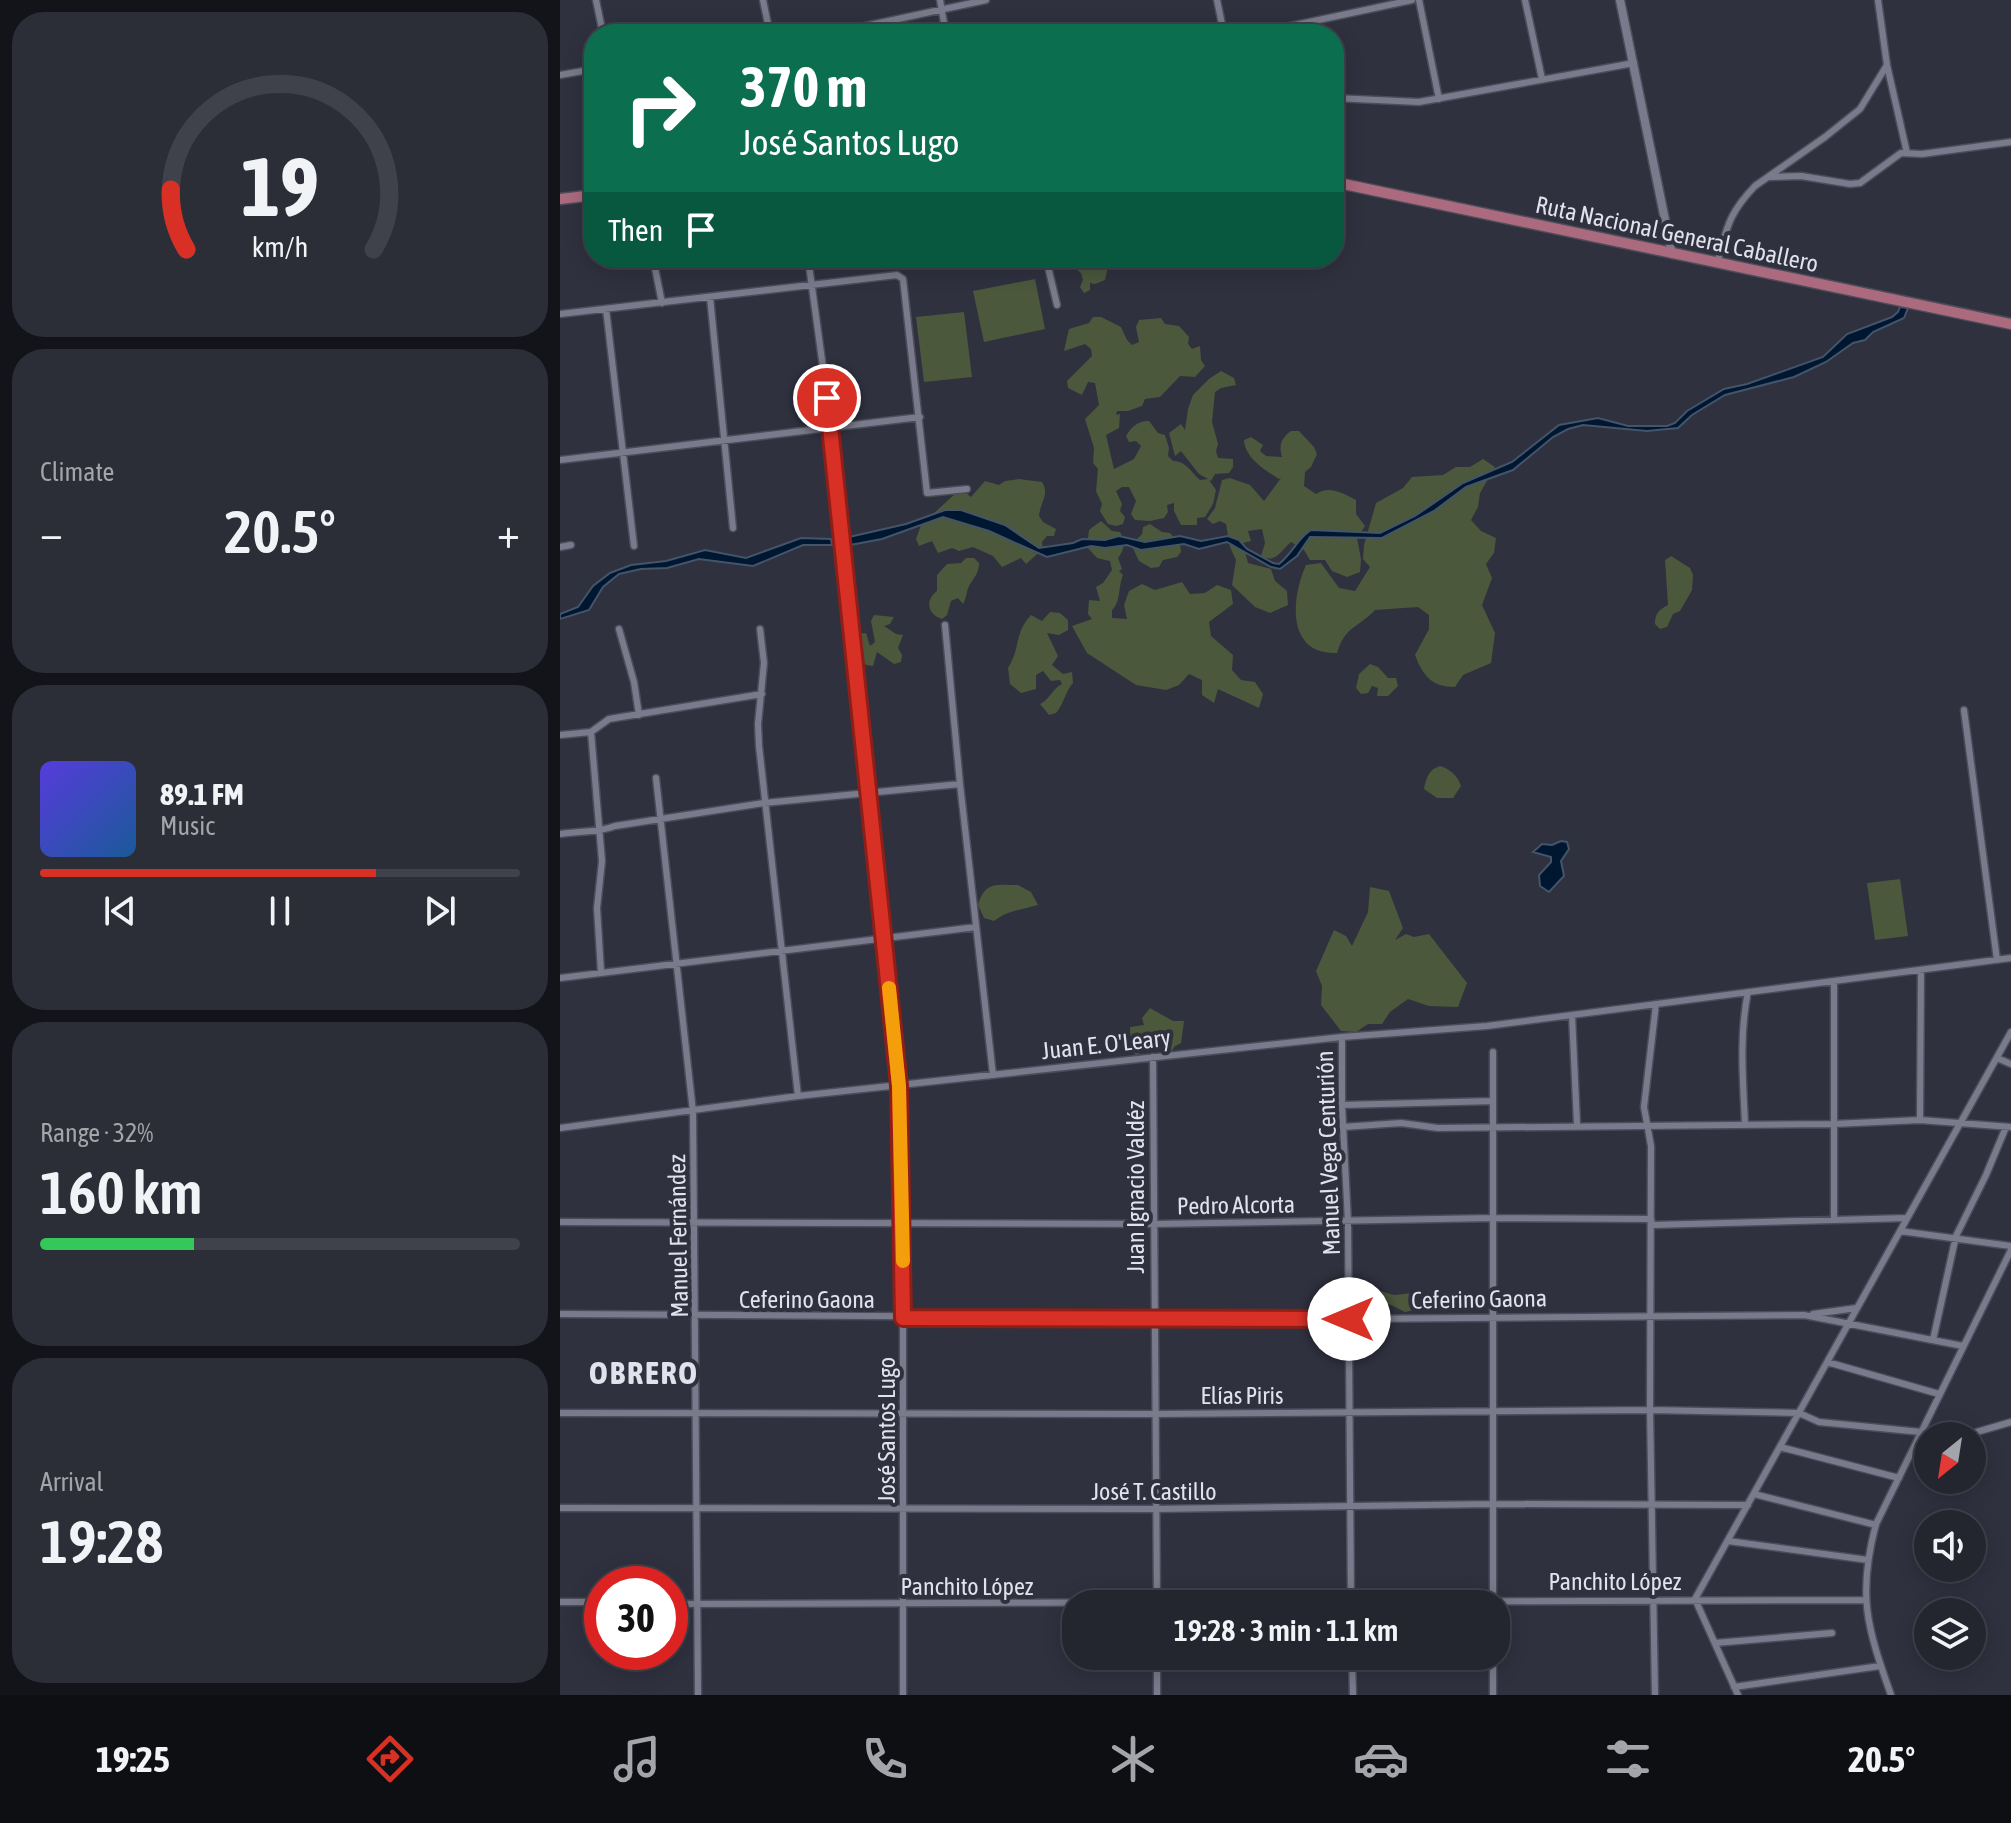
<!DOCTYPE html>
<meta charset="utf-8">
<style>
:root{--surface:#23252f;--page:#2b2d37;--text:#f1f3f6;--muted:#a3a5aa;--line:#40424b;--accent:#d93025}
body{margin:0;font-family:"Asap Condensed",sans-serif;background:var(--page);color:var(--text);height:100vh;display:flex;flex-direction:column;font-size:30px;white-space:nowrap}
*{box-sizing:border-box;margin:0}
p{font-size:26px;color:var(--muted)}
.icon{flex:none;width:44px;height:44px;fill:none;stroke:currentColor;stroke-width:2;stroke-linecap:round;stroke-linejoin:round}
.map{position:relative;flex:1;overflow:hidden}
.details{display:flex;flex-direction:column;gap:12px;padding:12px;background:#13141a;width:560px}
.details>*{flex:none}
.hud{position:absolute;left:24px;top:24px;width:760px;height:244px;border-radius:32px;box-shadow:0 4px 20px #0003,0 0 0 2px var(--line);background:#0b6e4f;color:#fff;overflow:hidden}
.needle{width:52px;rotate:210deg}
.tools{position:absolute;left:1354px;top:1422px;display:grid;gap:16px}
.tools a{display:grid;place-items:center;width:72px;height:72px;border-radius:50%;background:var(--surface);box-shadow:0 4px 20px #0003,0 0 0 2px var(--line);font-size:40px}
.speed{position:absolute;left:24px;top:1566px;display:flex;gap:16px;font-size:40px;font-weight:700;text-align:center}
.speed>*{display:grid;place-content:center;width:104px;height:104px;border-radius:50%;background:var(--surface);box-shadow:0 4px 20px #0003,0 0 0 2px var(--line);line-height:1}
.speed .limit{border:12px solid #d22;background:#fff;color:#111}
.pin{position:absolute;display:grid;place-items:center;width:68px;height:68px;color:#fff;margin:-34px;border:4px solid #fff;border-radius:50%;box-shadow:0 2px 8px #0007}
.me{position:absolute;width:88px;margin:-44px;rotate:270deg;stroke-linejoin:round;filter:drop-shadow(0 0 6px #0008)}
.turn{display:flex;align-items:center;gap:28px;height:168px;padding:0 24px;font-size:36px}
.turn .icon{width:104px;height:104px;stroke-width:2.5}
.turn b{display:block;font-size:56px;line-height:68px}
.then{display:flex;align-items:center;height:76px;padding:0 24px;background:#0003;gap:16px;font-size:30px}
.big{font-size:60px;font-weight:600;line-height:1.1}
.details .widget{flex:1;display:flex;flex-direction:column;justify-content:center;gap:12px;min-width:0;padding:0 28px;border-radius:32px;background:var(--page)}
.details .dial{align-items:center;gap:0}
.dial svg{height:208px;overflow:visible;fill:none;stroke:var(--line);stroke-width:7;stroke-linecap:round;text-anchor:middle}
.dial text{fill:var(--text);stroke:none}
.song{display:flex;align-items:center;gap:24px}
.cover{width:96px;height:96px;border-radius:12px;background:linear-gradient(135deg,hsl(250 70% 55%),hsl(210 70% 35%))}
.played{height:8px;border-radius:4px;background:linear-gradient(90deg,var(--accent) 70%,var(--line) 70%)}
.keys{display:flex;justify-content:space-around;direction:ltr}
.heat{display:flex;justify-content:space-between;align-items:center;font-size:44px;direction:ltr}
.charge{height:12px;border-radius:6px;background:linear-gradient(90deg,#34c759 32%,var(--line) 0)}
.trip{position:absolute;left:502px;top:1590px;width:448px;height:80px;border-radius:32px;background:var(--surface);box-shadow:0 4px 20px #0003,0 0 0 2px var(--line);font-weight:600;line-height:80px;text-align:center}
.tab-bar{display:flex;height:128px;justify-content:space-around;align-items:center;background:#0e0f13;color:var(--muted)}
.tab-bar .icon{width:56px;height:56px}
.tab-bar .selected{color:var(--accent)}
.tab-bar b{font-size:36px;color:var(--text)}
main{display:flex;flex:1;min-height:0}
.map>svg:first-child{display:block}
.green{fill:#4b583c}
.water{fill:#001731;stroke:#445469;stroke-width:2}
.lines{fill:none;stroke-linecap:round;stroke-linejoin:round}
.minor-casing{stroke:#4c4d59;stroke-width:9}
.tertiary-casing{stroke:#4c4d59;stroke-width:11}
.trunk-casing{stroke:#4c4d59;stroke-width:13}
.minor{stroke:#797b8c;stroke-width:6}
.tertiary{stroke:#797b8c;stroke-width:8}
.trunk{stroke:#ac6a7e;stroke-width:10}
.route-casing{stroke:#8d1f18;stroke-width:20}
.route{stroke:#d93025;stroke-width:14}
.slow{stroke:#f59e0b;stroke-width:14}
.labels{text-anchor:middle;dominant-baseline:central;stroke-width:8;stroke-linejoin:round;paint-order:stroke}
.street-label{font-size:24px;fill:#e1e2ec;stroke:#2f313f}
.district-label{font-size:32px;font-weight:bold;letter-spacing:2px;fill:#e1e2ec;stroke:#2f313f}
</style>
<main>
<section class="details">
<div class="widget dial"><svg viewBox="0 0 100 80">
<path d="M14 69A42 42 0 1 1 86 69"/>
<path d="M14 69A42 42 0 0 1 8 46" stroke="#d93025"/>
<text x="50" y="56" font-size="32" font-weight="700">19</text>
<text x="50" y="72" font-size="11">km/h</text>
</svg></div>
<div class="widget"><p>Climate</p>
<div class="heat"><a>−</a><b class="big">20.5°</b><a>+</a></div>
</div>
<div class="widget">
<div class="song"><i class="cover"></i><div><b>89.1 FM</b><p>Music</p></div></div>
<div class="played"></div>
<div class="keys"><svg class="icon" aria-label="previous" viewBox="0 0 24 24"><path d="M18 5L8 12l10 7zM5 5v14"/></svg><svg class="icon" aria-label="pause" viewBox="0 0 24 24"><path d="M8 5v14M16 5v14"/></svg><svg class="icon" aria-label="next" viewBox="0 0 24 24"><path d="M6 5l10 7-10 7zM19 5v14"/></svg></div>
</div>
<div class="widget"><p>Range · 32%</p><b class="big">160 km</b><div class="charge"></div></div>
<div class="widget"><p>Arrival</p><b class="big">19:28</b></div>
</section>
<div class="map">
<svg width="1451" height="1695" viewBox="0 0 1451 1695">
<rect width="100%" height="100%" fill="#2f313f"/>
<!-- green -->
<path class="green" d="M520 258H550L545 280 535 284 530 283V290L524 293 520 287 523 280 521 273 516 269Z
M475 279 485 329 424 342 413 291Z
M404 312 412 377 364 382 356 317Z
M533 317H541L561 327 567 340 572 345 579 342 576 327 579 320 601 318 605 324 619 326 629 337 628 344 632 349 640 346 641 360 645 366 635 377 620 376 600 397 585 399 582 406 568 411H557L556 415 560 414 559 428 546 435 554 469 574 459 581 446 576 441 569 442 566 436C571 427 579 420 589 421L598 433 605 435 609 448 608 456 613 461C626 461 631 472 640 480L648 479 639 474 621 451 615 456 609 433 621 424 625 430 628 409 633 395 649 379 661 371 674 378 676 385 661 388 655 392 652 422 658 444 656 451 658 458 673 459V467L669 473 655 474 651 481 649 480 656 490 653 504 645 517 637 518V525H621L614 511V503L607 505 608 512 604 518 590 521 575 520 571 514 576 501 569 487H562L556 491 562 504 560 511 565 517 563 524 556 526 548 524 540 511 542 504 536 491 538 469 533 463 534 448 525 419 539 405 535 383 528 382 522 395 508 388 507 381 532 356 531 349 525 344 504 351 509 329 529 323Z
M731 431H739L754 447 757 454 751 467 745 472 744 486 756 494C769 485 783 493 796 500V514L805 526 797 538 801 559 800 572 787 577 772 571 765 560H750L744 550 731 542C720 551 716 564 701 556L705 543 702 529 688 531 691 541 683 543 688 563 711 569 715 581 727 591 728 605 710 613 695 607 672 585 676 560 670 547 666 524 660 521 653 524 647 519 655 508 662 480 670 478 690 485 704 501 721 478 719 479C707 471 685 459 684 440L691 437 703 445 700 451 706 456 722 457C719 446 720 439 731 431Z
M923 459 935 467 920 493 918 507 911 520 921 531 936 538 934 553 926 564 932 578 922 605 935 633 931 663 903 675 895 687C872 687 863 676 855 655L869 629V615L858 607 815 610C798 628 785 626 777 653 726 655 731 598 746 565L761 563 779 588 795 591 810 567 803 559 804 545 816 503 843 488 852 477 883 475 896 467H910Z
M459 479 482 482C490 494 480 503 479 516L483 522 496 529 494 536H487L482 542 483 549 466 564 461 558 442 567 433 556 413 547 399 551 392 548 378 553 372 541 359 546 356 539 361 525 397 492H405L411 497 425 481 439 485 445 481Z
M541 521 552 531 560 532C565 541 565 549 558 558L562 569 559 571 563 575C558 587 561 602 552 610V618L567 619 564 605 569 591 582 584 595 590 622 582 630 594 645 593 657 585 671 590 673 604 649 622 651 636 673 655 672 670 681 680 695 682 703 694 699 708 658 689 654 703 642 695V680L629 674 619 685 606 690 576 685 527 653 512 626 532 619 528 614 529 600 540 601 536 587 543 583 552 570 550 561 537 558 527 547 529 530Z
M590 524 602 532 610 533 620 544 621 552 617 557 603 560 599 567 591 568 579 561 568 538 577 539 582 534 583 527Z
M1111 556 1130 568 1133 575 1132 590 1120 611 1113 614 1107 627 1100 629 1095 624C1095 613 1099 610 1108 605L1105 560Z
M406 558H414L419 563C419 574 414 577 409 586 406 592 407 597 403 604L398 598 391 601 387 615 382 619C367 614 365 600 377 591V575L387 564 401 563Z
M490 612 500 613 508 620V630L499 635 487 633 498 656 492 665 503 674 512 672 513 683C505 692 504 704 496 713L489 715 480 704C490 699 492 689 502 684L500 680 491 681 483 671 476 675V689L461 693 450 684 448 668C461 647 454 633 471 615L482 621Z
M314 615 334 617 330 624 324 626 336 634 343 635 338 648 342 655 341 662 334 664 317 652 313 666 306 665 297 654 294 640 298 634 306 633 310 646 315 642 311 621Z
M810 664 818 667 828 678H836L838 686 828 696H817L818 688 812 686 808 693 801 694 796 688 799 674Z
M880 766C890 769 898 776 901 786L893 798H877L864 789C866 778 869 769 880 766Z
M1340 879 1348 936 1315 940 1307 883Z
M458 885 471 892 478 905C461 910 448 910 434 921L424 918 418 905C425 881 436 885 458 885Z
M810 887 829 891 843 928 835 940 846 934 854 937 869 934 907 983 898 1007 869 1006 848 999 830 1012 822 1024H808L796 1032 781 1031 761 1005 762 986 756 971 774 930 786 936 792 946 808 912Z
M590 1008 613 1021H624L621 1043 615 1046 611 1052 590 1048 577 1055 571 1052 570 1027 584 1025 582 1018Z
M817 1290 834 1295 852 1293 856 1297 858 1304 854 1310 845 1312 829 1304 825 1309 820 1304 810 1303 806 1299Z"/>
<!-- water -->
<path class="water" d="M1340 307 1348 308 1344 318 1313 332 1305 340 1293 343 1266 362 1234 377 1165 395 1132 415 1118 428 1087 431 1023 425 1008 429 993 437 953 470 906 487 874 511 822 538 750 537 737 556 720 569 711 567 667 542 639 549 624 544 581 550 567 545 545 548 531 546 487 557 429 531 383 517 322 539 290 545 289 537 346 524 385 510H401L445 525 479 548 513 543 522 539 545 540 559 536 585 542 620 536 641 541 668 536 679 540 687 549 713 563 719 564C732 554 737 539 751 530L820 533 855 516 903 483 952 462 999 425 1038 418 1068 426H1107L1115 423 1127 411 1164 389 1187 384 1263 357 1287 334 1332 317 1338 312Z
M241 538 271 539 272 545H243L193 566 139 559 107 568 81 569 59 574 43 587 29 610 0 619V614L18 607 33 586 50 573 71 565 106 561 145 550 186 558Z
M1001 841 1007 842 1009 849 1001 861 1004 876 989 892 980 886 979 875 991 862V857L973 852 982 844 992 845Z"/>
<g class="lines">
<defs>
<path id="minor" d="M36 0 43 34
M203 0 210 34
M380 0 386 34
M657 0 664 34
M859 0 879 99
M965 0 982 79
M268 34 426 0
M693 34 852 0
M1327 65 1347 153
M0 75 34 69
M774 98 859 102 1074 63
M1210 177 1241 176 1290 184 1300 183 1341 153 1362 154 1451 142
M93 258 102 303
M248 258 271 426 339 1086 343 1223V1695
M486 258 497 305
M1157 263C1167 228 1168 214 1195 186L1265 137 1300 109 1327 65 1318 0
M150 297 173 528
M46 309 74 546
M0 314 337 275 343 279 367 493 407 489
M0 460 360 417
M0 547 11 545
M385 625 400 784 433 1075
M59 629 74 682 79 715
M200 629 204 663 198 724 199 746 238 1096
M1404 710 1437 960
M31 732 42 861 37 908 41 972
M0 735 31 732 49 719 202 694
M96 778 133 1112 138 1695
M0 834C19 831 37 833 55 826L204 803 400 784
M0 978 416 927
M1012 1015 1017 1124
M782 1037V1105L788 1222 791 1604
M933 1052V1600
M593 1057 597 1604
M1437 1058 1451 1064
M782 1105 933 1101
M1360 1120 1361 970
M1185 1124C1183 1080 1179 1036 1188 992
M783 1127 841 1123 878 1128 1273 1124 1360 1120 1451 1127
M0 1128 238 1096 782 1037 927 1026 1451 958
M1274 1220V982
M0 1222 594 1224 933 1218 1091 1219 1092 1225 1347 1218
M1340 1231 1451 1246
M0 1314 789 1319 1244 1315 1403 1346
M1253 1314 1297 1308
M1373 1340 1396 1236 1426 1175 1446 1127
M1267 1362 1379 1394
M0 1413 594 1414 1090 1410 1239 1413 1259 1422 1361 1432
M1403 1436 1451 1422
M1220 1447 1339 1478
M1352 1451 1368 1447
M1194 1494 1316 1525
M0 1508 595 1509 933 1504 1188 1505
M1168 1541 1308 1560
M0 1602H42
M110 1604 1305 1600
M1155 1643 1272 1633
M597 1656V1695
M792 1656 793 1695
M933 1656V1695
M1174 1687 1320 1666
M1095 1695 1090 1410 1091 1146 1084 1107 1096 1004
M1178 1695 1135 1599 1451 1032
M1331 1695C1307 1627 1297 1595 1316 1524L1451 1250"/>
<path id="tertiary" d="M1060 0 1112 254"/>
<path id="trunk" d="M774 182 1451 324
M0 199 34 195"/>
</defs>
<!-- minor casing -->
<use href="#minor" class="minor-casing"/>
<!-- tertiary casing -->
<use href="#tertiary" class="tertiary-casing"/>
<!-- trunk casing -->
<use href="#trunk" class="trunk-casing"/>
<!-- minor -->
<use href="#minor" class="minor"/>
<!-- tertiary -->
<use href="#tertiary" class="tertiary"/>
<!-- trunk -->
<use href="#trunk" class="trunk"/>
</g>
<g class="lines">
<defs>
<path id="route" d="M267 398 339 1086 343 1318 789 1319"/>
</defs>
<!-- route casing -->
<use href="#route" class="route-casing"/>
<!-- route -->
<use href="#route" class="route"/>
<!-- slow -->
<path class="slow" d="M329 988 339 1086 343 1261"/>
</g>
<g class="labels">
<!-- street labels -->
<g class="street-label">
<text transform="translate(1117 234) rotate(12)">Ruta Nacional General Caballero</text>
<text transform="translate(546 1044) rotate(-6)">Juan E. O'Leary</text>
<text transform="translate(768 1153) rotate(-92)">Manuel Vega Centurión</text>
<text transform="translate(575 1187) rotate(-90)">Juan Ignacio Valdéz</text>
<text transform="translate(676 1205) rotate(-1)">Pedro Alcorta</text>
<text transform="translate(118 1236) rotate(-91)">Manuel Fernández</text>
<text x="247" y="1299">Ceferino Gaona</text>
<text transform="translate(919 1299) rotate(-1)">Ceferino Gaona</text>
<text x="682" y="1395">Elías Piris</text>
<text transform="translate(326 1430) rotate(-90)">José Santos Lugo</text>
<text x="594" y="1491">José T. Castillo</text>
<text x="1055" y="1581">Panchito López</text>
<text x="407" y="1586">Panchito López</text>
</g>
<!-- district labels -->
<g class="district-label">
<text x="84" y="1372">OBRERO</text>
</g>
</g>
</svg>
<div class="tools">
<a><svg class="needle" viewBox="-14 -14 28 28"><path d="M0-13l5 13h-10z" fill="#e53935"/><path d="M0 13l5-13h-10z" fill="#a3a5aa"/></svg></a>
<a><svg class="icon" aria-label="sound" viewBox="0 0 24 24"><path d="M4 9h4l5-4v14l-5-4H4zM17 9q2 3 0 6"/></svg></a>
<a><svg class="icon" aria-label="layers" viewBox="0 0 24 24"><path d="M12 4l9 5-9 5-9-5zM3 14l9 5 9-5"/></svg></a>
</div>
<div class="speed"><div class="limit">30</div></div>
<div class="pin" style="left:267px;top:398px;background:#d93025"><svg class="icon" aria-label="arrive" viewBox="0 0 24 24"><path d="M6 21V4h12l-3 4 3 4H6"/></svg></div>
<svg class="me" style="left:789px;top:1319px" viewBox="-20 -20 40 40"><circle r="19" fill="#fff"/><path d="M0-13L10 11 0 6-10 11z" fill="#d93025"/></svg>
<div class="trip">19:28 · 3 min · 1.1 km</div>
<div class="hud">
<div class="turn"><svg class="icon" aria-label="right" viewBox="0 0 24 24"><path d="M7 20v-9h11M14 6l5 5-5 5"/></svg><div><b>370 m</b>José Santos Lugo</div></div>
<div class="then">Then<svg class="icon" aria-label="arrive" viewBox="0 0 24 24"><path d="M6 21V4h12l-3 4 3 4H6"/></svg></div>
</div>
</div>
</main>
<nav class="tab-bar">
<b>19:25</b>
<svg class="icon selected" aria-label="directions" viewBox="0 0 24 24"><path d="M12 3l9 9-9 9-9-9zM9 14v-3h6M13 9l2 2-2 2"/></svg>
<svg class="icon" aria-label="music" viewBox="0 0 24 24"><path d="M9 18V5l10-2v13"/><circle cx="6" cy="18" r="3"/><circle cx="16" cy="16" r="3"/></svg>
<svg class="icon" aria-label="phone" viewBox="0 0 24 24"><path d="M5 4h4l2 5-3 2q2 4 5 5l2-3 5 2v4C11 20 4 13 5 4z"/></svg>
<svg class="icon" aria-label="climate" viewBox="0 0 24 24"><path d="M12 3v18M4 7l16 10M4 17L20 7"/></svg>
<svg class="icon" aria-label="car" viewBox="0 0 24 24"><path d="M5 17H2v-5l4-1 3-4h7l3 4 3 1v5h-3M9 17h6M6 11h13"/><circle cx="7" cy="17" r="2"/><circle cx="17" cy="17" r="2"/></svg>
<svg class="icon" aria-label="filters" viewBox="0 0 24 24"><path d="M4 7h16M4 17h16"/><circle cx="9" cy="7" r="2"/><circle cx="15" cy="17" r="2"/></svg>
<b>20.5°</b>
</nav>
